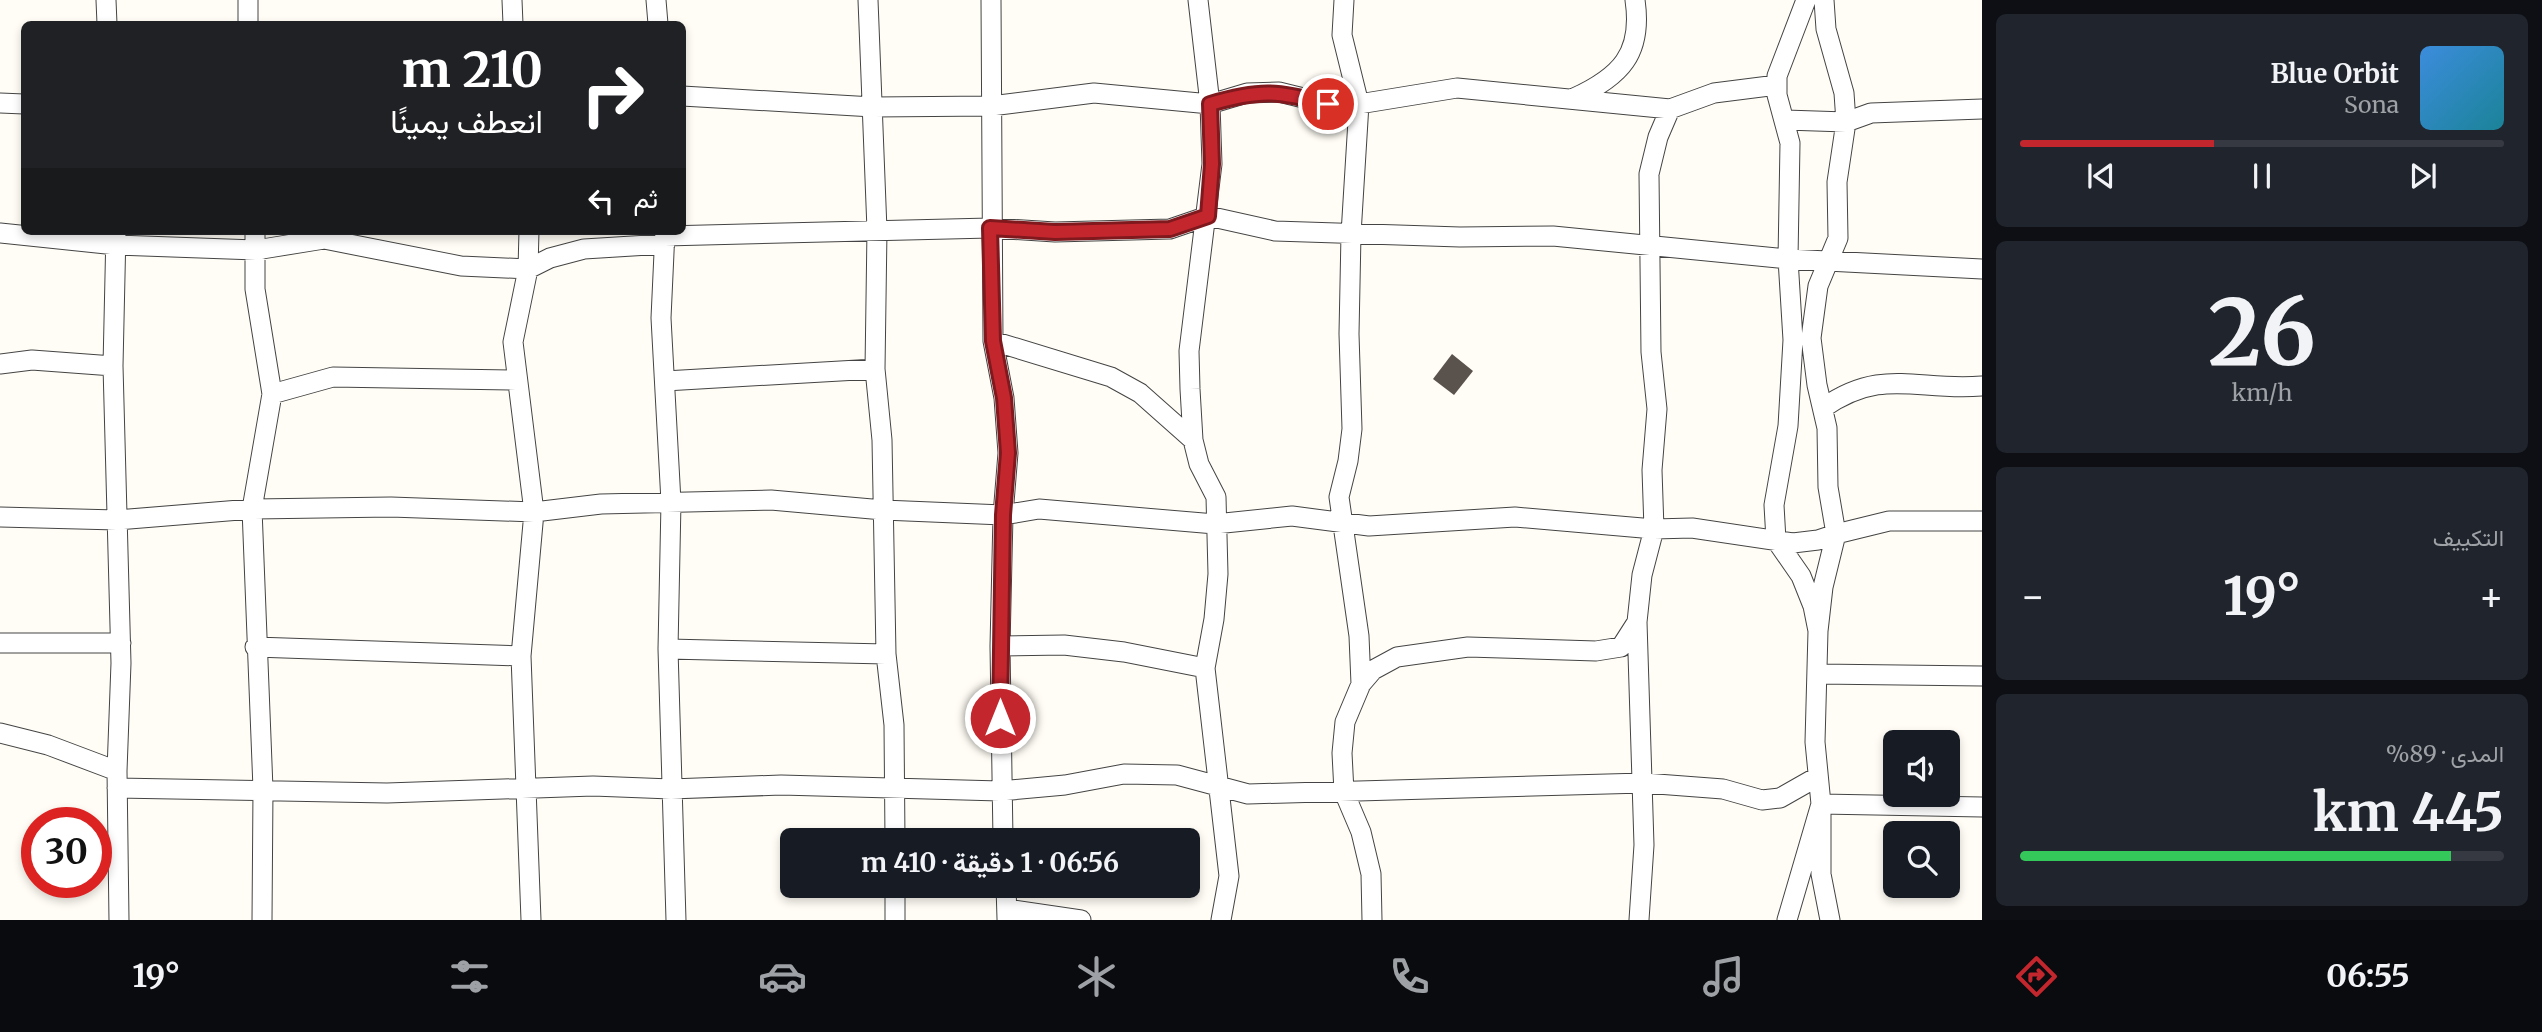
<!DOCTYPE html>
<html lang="ar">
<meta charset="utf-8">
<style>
:root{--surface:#171b24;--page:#20242c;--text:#f1f3f6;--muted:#9ea1a6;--line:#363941;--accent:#c4262e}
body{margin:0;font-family:Merriweather,Vazirmatn,serif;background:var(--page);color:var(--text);direction:rtl;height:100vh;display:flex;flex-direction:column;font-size:26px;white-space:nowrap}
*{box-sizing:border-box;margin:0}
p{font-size:23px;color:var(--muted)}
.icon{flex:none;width:38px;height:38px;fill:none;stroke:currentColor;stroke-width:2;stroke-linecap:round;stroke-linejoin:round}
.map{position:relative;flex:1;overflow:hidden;direction:ltr}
.details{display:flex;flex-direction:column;gap:14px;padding:14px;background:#0d0f14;width:560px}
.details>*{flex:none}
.top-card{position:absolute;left:21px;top:21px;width:665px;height:214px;border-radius:10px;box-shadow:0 4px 10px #0003;direction:rtl;background:#202124;color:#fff;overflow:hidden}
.fabs{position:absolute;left:1883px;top:730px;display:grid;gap:14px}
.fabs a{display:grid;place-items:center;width:77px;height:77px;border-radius:10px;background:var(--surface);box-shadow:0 4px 10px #0003;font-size:35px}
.speed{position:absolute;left:21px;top:807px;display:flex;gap:14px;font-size:35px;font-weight:700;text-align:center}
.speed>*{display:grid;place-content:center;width:91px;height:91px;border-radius:50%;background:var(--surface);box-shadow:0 4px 10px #0003;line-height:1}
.speed .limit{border:10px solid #d22;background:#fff;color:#111}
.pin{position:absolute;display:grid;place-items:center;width:60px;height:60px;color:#fff;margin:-30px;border:4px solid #fff;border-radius:50%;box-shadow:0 2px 7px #0007}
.me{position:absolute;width:77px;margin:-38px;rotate:0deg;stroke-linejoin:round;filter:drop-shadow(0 0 5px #0008)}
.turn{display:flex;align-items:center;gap:24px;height:147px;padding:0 28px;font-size:32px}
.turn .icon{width:91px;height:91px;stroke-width:2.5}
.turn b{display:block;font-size:49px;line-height:60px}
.then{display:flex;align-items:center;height:66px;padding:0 28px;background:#0003;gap:14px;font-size:26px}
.big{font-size:52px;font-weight:700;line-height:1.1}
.details .tile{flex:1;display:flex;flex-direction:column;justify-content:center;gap:10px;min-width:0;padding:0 24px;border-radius:10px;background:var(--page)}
.details .dial{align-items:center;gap:0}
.dial b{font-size:91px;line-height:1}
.song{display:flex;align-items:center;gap:21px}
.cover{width:84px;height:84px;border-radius:10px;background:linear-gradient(135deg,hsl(210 70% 55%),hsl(190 70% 35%))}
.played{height:7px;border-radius:4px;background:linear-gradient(90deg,var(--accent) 40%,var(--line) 40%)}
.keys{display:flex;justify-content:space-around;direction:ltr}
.heat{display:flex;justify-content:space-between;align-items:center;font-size:38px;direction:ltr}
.charge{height:10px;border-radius:5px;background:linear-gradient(90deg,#34c759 89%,var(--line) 0)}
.trip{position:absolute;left:780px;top:828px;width:420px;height:70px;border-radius:10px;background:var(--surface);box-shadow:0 4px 10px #0003;font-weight:700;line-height:70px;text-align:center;direction:rtl}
.tabs{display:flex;height:112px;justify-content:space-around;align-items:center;background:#090b0e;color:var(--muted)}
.tabs .icon{width:49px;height:49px}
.tabs .selected{color:var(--accent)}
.tabs b{font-size:32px;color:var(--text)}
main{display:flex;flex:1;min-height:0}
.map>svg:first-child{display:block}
.building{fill:#5a524d}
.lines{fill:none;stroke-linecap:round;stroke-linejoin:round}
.minor-casing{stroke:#444;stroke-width:21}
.minor{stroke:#fff;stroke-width:19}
.route-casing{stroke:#7f191e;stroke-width:18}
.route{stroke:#c4262e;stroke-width:12}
</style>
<main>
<section class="details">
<div class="tile">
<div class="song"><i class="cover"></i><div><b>Blue Orbit</b><p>Sona</p></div></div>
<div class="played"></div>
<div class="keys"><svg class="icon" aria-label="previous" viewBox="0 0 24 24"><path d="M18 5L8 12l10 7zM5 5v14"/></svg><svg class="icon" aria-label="pause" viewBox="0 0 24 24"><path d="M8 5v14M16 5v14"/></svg><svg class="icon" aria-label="next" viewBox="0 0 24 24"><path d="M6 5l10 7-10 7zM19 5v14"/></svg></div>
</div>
<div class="tile dial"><b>26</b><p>km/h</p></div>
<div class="tile"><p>التكييف</p>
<div class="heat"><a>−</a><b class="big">19°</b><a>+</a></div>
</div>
<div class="tile"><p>المدى · 89%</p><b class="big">445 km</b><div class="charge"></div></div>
</section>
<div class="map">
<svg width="1982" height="920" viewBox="0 0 1982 920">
<rect width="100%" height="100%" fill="#fffdf5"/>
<!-- building -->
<path class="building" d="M1452 354 1473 371 1454 395 1433 379Z"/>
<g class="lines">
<defs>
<path id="minor" d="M106 0 107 24
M512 0 513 24
M656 0 658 24
M868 0 877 230 875 369 882 440 886 654 894 725 895 840
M991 0 993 341 1004 398 1008 453 1003 515 1000 646 1003 840
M1198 0 1210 104 1212 164 1189 351 1190 389 1193 440 1199 464 1216 497 1218 574 1214 619 1205 668 1229 876 1221 920
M1344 0 1342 35 1359 104 1351 234 1349 334 1352 429 1348 461 1339 497 1359 636 1361 684 1345 722 1342 753 1344 792 1361 832 1371 874 1372 920
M1806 0 1777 76V95L1790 143 1788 259 1793 340 1788 426 1774 505 1776 540 1801 576 1813 606 1818 631
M248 24V0
M682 96 873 107 991 106 1094 93 1210 104 1247 93 1279 92 1328 104H1359L1457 88 1670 109 1714 93 1777 85
M1574 98C1620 77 1643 54 1635 0
M0 103 24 104
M1785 120 1846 122 1871 113 1982 109
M116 231 113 366 121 663 117 771 119 920
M255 231V289L272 394 252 509 263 789 262 920
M529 231 528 269 513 342 534 512 521 656 531 920
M665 231 661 318 671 502 668 649 676 920
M0 233 116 245 256 250 324 239 461 266 528 269 550 258 584 249 665 244
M665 236 990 228 1055 232 1170 229 1208 216 1275 231 1460 237 1553 236 1788 259 1982 269
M993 341 1111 377 1140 393 1193 440
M0 364 32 360 113 366
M665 381 875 369
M272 394 333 377 516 380
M1823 408C1883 366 1918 392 1982 386
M0 517 117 520 252 509 391 507 534 512 601 504 771 500 883 510 1003 515 1039 509 1215 524 1292 516 1369 526 1515 517 1654 529 1692 528 1793 543 1818 540 1836 534 1828 487 1827 428 1817 385 1811 338 1818 286 1838 238 1837 182 1846 122 1844 93 1826 29 1824 0
M0 643H121
M1000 646 1064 645 1124 652 1205 668
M255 647 521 656
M668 649 886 654
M1818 674 1982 676
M1361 684 1373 670 1397 657 1468 647 1596 651 1621 647 1637 622
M0 733 48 745 117 771
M117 788 387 793 593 786 671 789 781 785 1000 791 1065 785 1124 774 1177 775 1248 794 1644 783 1723 789 1762 800 1780 798 1817 777
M1006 886 1007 919
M1007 909 1081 920
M895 920V886
M1639 920 1644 845 1637 622 1642 575 1654 529 1652 470 1657 409 1651 352 1649 174 1658 137 1670 109
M1787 920 1821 804 1982 807
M1830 920 1821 874V804L1815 742 1818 631 1823 587 1836 534 1889 521H1982"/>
</defs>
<!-- minor casing -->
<use href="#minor" class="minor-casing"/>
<!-- minor -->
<use href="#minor" class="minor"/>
</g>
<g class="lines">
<defs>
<path id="route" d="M1000 718 1003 515 1008 453 1004 398 993 341 990 228 1055 232 1170 229 1208 216 1212 164 1210 104C1260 89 1278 91 1328 104"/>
</defs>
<!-- route casing -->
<use href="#route" class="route-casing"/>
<!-- route -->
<use href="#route" class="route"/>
</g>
</svg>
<div class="fabs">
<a><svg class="icon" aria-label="sound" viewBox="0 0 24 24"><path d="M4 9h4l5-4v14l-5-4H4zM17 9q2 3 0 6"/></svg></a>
<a><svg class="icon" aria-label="search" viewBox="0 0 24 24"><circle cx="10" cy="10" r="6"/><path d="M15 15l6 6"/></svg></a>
</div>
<div class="speed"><div class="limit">30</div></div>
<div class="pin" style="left:1328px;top:104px;background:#d93025"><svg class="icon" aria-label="arrive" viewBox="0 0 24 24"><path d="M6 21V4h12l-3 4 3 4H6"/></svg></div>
<svg class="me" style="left:1000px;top:718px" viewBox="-20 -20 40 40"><circle r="17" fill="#c4262e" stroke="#fff" stroke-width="3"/><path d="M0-11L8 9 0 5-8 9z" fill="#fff"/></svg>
<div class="trip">06:56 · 1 دقيقة · 410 m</div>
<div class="top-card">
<div class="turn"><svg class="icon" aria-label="right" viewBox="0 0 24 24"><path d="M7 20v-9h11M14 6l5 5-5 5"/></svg><div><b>210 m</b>انعطف يمينًا</div></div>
<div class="then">ثم<svg class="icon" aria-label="left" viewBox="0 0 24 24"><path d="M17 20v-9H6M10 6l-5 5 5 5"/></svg></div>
</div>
</div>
</main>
<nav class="tabs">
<b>06:55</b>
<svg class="icon selected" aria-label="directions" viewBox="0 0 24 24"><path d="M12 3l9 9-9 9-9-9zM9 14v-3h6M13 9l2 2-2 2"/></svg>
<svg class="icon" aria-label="music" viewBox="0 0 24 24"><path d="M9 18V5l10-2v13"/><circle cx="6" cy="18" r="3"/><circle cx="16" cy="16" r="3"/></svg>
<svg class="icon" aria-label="phone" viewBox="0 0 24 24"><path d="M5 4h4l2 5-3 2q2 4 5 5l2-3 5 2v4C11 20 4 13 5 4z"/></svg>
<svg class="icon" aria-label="climate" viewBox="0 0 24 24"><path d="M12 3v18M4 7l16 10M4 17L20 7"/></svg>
<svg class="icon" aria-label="car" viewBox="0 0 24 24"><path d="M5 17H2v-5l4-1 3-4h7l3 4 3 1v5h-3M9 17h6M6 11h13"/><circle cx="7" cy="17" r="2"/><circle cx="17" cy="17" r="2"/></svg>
<svg class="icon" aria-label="filters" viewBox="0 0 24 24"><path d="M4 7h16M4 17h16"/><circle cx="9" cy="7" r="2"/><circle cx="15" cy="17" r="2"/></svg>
<b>19°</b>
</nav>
